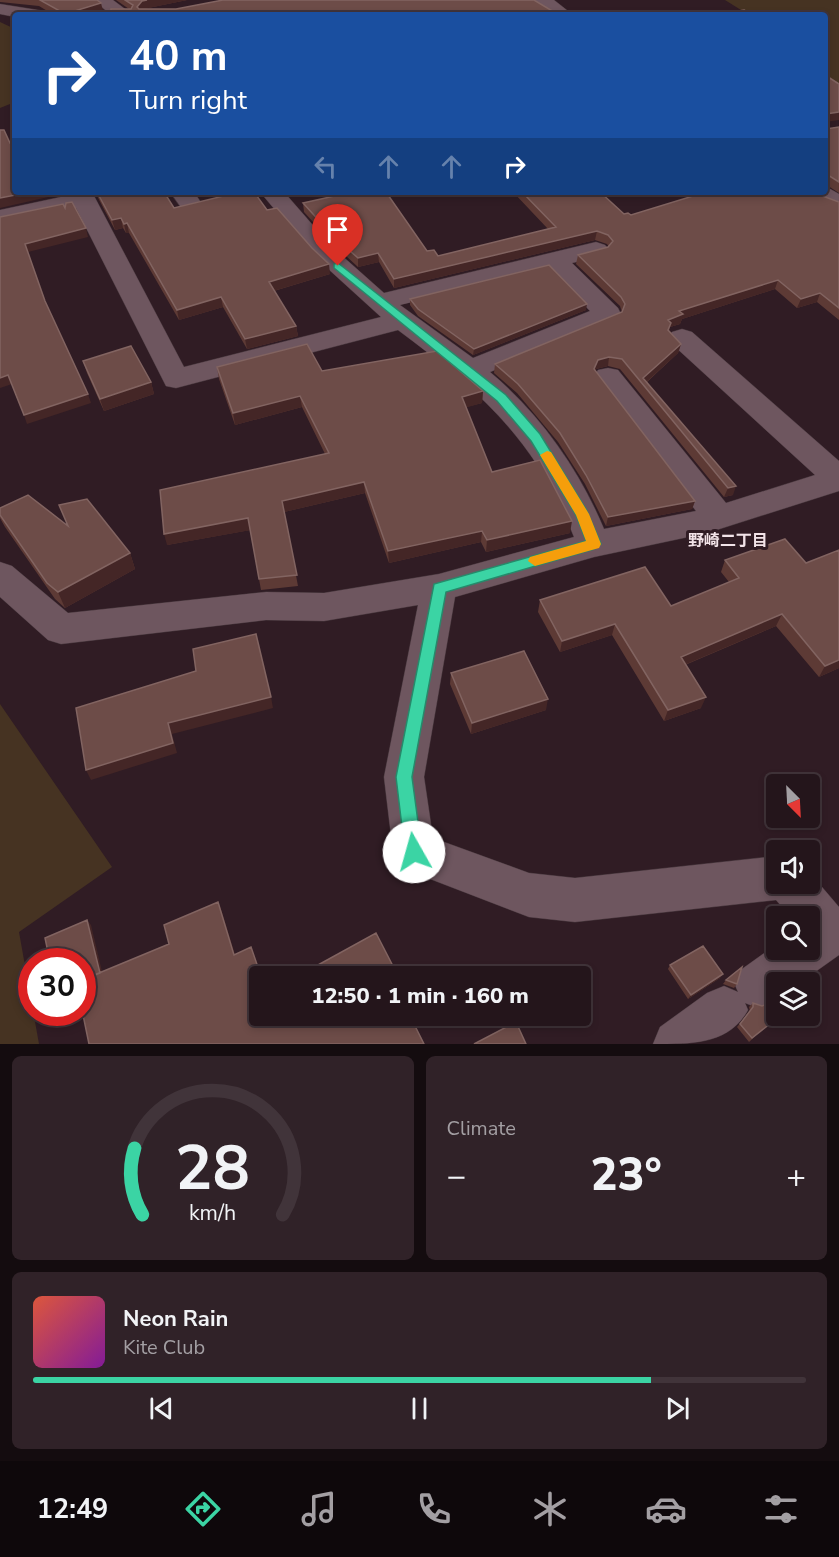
<!DOCTYPE html>
<meta charset="utf-8">
<style>
:root{--surface:#24151b;--page:#302228;--text:#f1f3f6;--muted:#a39fa3;--line:#41343a;--accent:#3bd4a4}
body{margin:0;font-family:"Nunito Sans","Noto Sans JP",sans-serif;background:var(--page);color:var(--text);height:100vh;display:flex;flex-direction:column;font-size:22px;white-space:nowrap}
*{box-sizing:border-box;margin:0}
p{font-size:20px;color:var(--muted)}
.icon{flex:none;width:33px;height:33px;fill:none;stroke:currentColor;stroke-width:2;stroke-linecap:round;stroke-linejoin:round}
.map{position:relative;height:1044px;overflow:hidden}
.sheet{display:flex;flex-direction:column;gap:12px;padding:12px;background:#140c0f;flex:1}
.sheet>*{flex:none}
.top-card{position:absolute;left:12px;top:12px;width:816px;height:183px;border-radius:6px;box-shadow:0 3px 9px #0003,0 0 0 2px var(--line);background:#1a4fa0;color:#fff;overflow:hidden}
.needle{width:39px;rotate:156deg}
.tools{position:absolute;left:766px;top:774px;display:grid;gap:12px}
.tools a{display:grid;place-items:center;width:54px;height:54px;border-radius:6px;background:var(--surface);box-shadow:0 3px 9px #0003,0 0 0 2px var(--line);font-size:30px}
.speed{position:absolute;left:18px;top:948px;display:flex;gap:12px;font-size:30px;font-weight:700;text-align:center}
.speed>*{display:grid;place-content:center;width:78px;height:78px;border-radius:50%;background:var(--surface);box-shadow:0 3px 9px #0003,0 0 0 2px var(--line);line-height:1}
.speed .limit{border:9px solid #d22;background:#fff;color:#111}
.pin{position:absolute;display:grid;place-items:center;width:51px;height:51px;color:#fff;margin:-62px -26px;border-radius:50% 50% 50% 0;rotate:-45deg;box-shadow:0 0 6px #0007}
.pin .icon{rotate:45deg}
.me{position:absolute;width:66px;margin:-33px;rotate:353deg;stroke-linejoin:round;filter:drop-shadow(0 0 4px #0008)}
.turn{display:flex;align-items:center;gap:21px;height:126px;padding:0 18px;font-size:27px}
.turn .icon{width:78px;height:78px;stroke-width:2.5}
.turn b{display:block;font-size:42px;line-height:51px}
.lanes{display:flex;align-items:center;height:57px;padding:0 18px;background:#0003;justify-content:center;gap:30px;direction:ltr}
.lanes .off{opacity:.35}
.big{font-size:45px;font-weight:800;line-height:1.1}
.sheet .tile{flex:1;display:flex;flex-direction:column;justify-content:center;gap:9px;min-width:0;padding:0 21px;border-radius:9px;background:var(--page)}
.sheet .dial{align-items:center;gap:0}
.dial svg{height:156px;overflow:visible;fill:none;stroke:var(--line);stroke-width:7;stroke-linecap:round;text-anchor:middle}
.dial text{fill:var(--text);stroke:none}
.song{display:flex;align-items:center;gap:18px}
.cover{width:72px;height:72px;border-radius:9px;background:linear-gradient(135deg,hsl(10 70% 55%),hsl(290 70% 35%))}
.played{height:6px;border-radius:3px;background:linear-gradient(90deg,var(--accent) 80%,var(--line) 80%)}
.keys{display:flex;justify-content:space-around;direction:ltr}
.heat{display:flex;justify-content:space-between;align-items:center;font-size:33px;direction:ltr}
.sheet .tiles{flex:1;display:grid;gap:12px;grid-template-columns:1fr 1fr}
.tile:last-child{grid-column:span 2}
.trip{position:absolute;left:249px;top:966px;width:342px;height:60px;border-radius:6px;background:var(--surface);box-shadow:0 3px 9px #0003,0 0 0 2px var(--line);font-weight:800;line-height:60px;text-align:center}
.menu{display:flex;height:96px;justify-content:space-around;align-items:center;background:#0e080b;color:var(--muted)}
.menu .icon{width:42px;height:42px}
.menu .current{color:var(--accent)}
.menu b{font-size:27px;color:var(--text)}
.map>svg:first-child{display:block}
.green{fill:#463322}
.lines{fill:none;stroke-linecap:round;stroke-linejoin:round}
.minor-casing{stroke:#47373d;stroke-width:1}
.minor{fill:#6e565f;fill-rule:evenodd}
.wall{fill:#5d3a35}
.shaded-wall{fill:#442626}
.building{fill:#6d4c48;stroke:#826461;stroke-width:1.5}
.route{fill:#3bd4a4;stroke:#268a6b;stroke-width:1.5}
.slow{fill:#f59e0b}
.labels{text-anchor:middle;dominant-baseline:central;stroke-width:6;stroke-linejoin:round;paint-order:stroke}
.neighbourhood-label{font-size:16px;font-weight:bold;fill:#f2e3e8;stroke:#301c24}
</style>
<div class="map">
<svg width="839" height="1044" viewBox="0 0 839 1044">
<rect width="100%" height="100%" fill="#301c24"/>
<!-- green -->
<path class="green" d="M725 0H839V92L825 83V15H749Z
M0 22 15 29V102L0 108Z
M0 704 112 867 19 932 39 1044H0Z"/>
<g class="lines">
<defs>
<path id="minor" d="M92 0H113L133 15H112Z
M533 0H554L573 15H552Z
M0 4 44 11 47 15 15 17 0 14Z
M825 186 839 194V211C828 208 815 202 808 192H825Z
M68 192H92L184 367 381 317 314 256 260 192H284L331 246 384 293 596 242 605 245 609 250 605 255 572 263 618 308 621 314 618 320 490 372C540 414 579 469 604 529L696 511 594 377 598 370 608 368 618 370 726 503 815 475 672 344 668 338 672 332 682 329 692 332 839 461V491L707 533 594 557 455 597 424 777 433 838 529 873 575 878 777 856V884H810V873L839 907V955L801 982H777V1000L758 1008 745 1003 748 1010C729 1044 694 1044 653 1044L660 1027 707 993 724 986 738 992 735 985 742 969 777 944V950H810V916H790L776 900 575 922 529 917 399 867 393 852 384 777 418 605 324 621 266 620 61 644 48 640 0 597V562L12 566 68 613 266 592 324 593 439 574 574 537C536 440 479 390 398 330L176 388 166 386 76 208 0 224V210L70 195ZM549 269 590 311 473 358 400 305Z
M170 192H194L200 201 196 206 188 208 180 206Z"/>
</defs>
<!-- minor casing -->
<use href="#minor" class="minor-casing"/>
<!-- minor -->
<use href="#minor" class="minor"/>
</g>
<!-- wall -->
<path class="wall" d="M0 0H97L103 11 90 15H54L39 6 0 2Z
M116 0H187L143 9 559 15 129 9Z
M825 75 826 129 839 127V193L825 184Z
M95 192H164L174 208 267 210 330 274 274 291 296 326 298 336 247 349 223 307 179 320 129 233H126L123 228 115 230Z
M338 192H386L427 251 438 256 548 229 513 192H600L624 214 631 215 697 195 694 192H817L820 195 839 202V320L817 302 797 308 775 289 682 319 680 324 670 327 669 331 681 344 678 353 647 382 733 495 724 497 620 369 608 366 596 369 595 371 695 501 692 509 606 526 585 484 558 442 517 393 494 373 495 364 622 312 620 306 576 264 578 255 608 247H609L607 244 595 240 394 288 379 262 358 267 333 244 304 212 303 203 341 195Z
M410 299 586 310 473 355 418 316 410 305Z
M83 361 151 382 154 394 104 411 87 373Z
M217 367 322 371 483 391 482 403 466 407 492 472 570 533 486 552 481 542 389 563 365 493 284 512 298 586 261 590 250 530 167 545 325 454 302 407 235 425 219 379Z
M0 508 68 526 130 553 135 569 65 608 55 599 5 527 0 518Z
M725 560 839 668 819 677 776 626 685 665 701 708 664 721 612 635 560 652 538 612 540 600 671 606 729 582 721 572Z
M451 673 546 710 471 734 450 684Z
M670 965 720 978 688 999 668 969Z
M726 980 737 984 734 988 723 984Z
M753 1003 762 1006 777 1016 749 1042 737 1027 750 1011 749 1007Z"/>
<!-- shaded-wall -->
<path class="shaded-wall" d="M147 0H187L144 9 139 15 137 7 142 1Z
M101 3 103 11 90 15H65V14Z
M839 112V120L825 122 826 114Z
M31 192H56L57 195 0 208V198Z
M121 218 123 228 115 230 112 220Z
M127 223 129 233H126L124 224Z
M86 228 88 237 28 252 25 244Z
M597 231 595 240 394 288V279Z
M378 253 379 262 358 267V258Z
M329 264 330 274 270 292 269 282Z
M778 280 775 289 682 319 680 324 670 327 669 332 668 320 679 311Z
M820 293 817 302 797 308 801 299Z
M221 297 223 307 179 320 177 310Z
M587 304 586 310 473 355 474 349Z
M296 326 298 336 247 349 245 339Z
M681 344 678 353 643 385V378Z
M609 357 608 366 596 369 592 378 594 369 598 360Z
M8 375 12 384 0 388V378Z
M151 382 154 394 104 411 100 399Z
M483 391 482 403 461 409 462 397Z
M88 394 91 403 27 424 24 415Z
M300 396 302 407 235 425 233 413Z
M364 482 365 493 284 512 282 501Z
M736 486 733 495 724 497 728 488Z
M695 501 692 509 606 526 608 517Z
M248 518 251 530 167 545 164 534Z
M572 521 570 533 486 552 487 540Z
M482 531 481 542 389 563 388 551Z
M130 553 135 569 65 608 58 592Z
M782 614 776 626 677 668 681 657Z
M615 624 612 635 560 652 562 641Z
M839 660V668L819 677 825 666Z
M271 697 273 708 172 734 177 753 91 780 86 770 168 723Z
M706 697 701 708 664 721 668 710Z
M548 699 546 710 471 734 472 723Z
M218 902 222 912 238 964 234 955Z
M87 920 91 925 104 980 82 989Z
M396 972V976H390Z
M723 974 720 978 688 999 691 995Z"/>
<!-- building -->
<path class="building" d="M40 0H97L101 3 65 14Z
M125 0H147L142 1 137 7 139 9H176L223 0H534L559 15H111V9H131L133 5Z
M744 10 752 15H718Z
M825 75 839 84V112L826 114V129L839 127V182L828 175 825 181Z
M0 130H4L10 143 15 141V192H31L0 198Z
M97 192H164L174 208 240 192H254L267 210 277 208 312 248 329 264 269 282 296 326 245 339 221 297 177 310 127 223 124 224 121 218 112 220Z
M346 192H386L427 251 434 250 438 256 556 227 522 192H600L624 214 628 213 631 215 706 192H817L820 195 839 202V308L820 293 801 299 778 280 679 311 683 314 668 320 671 323 668 330 681 344 643 378 736 486 728 488 622 359 609 357 598 360 594 369 695 501 608 517 586 475 560 433 518 384 495 364 622 312 625 304 621 297 578 255 608 247 613 241 608 235 597 231 394 279 378 253 358 258 332 235 303 203 348 193Z
M72 202 86 228 25 244 45 301 88 394 24 415 8 375 0 378V217L63 204 65 208 66 203Z
M549 265 587 304 474 349 418 309 410 299Z
M307 344 322 371 437 351 483 391 462 397 492 472 540 460 572 521 487 540 482 531 388 551 364 482 282 501 297 575 259 579 248 518 164 534 160 490 329 453 300 396 233 413 217 367Z
M131 346 151 382 100 399 83 361Z
M28 495 68 526 59 505 87 499 130 553 58 592 47 583 0 515V508Z
M785 539 806 563 839 550V660L825 666 782 614 681 657 706 697 668 710 615 624 562 641 540 600 645 567 671 606 739 578 725 560Z
M256 634 271 697 168 723 173 743 86 770 76 708 196 671 193 649Z
M524 651 548 699 472 723 451 673Z
M218 902 234 955 251 947 261 976H260V1016H410L424 1044H89L82 1010V980L169 944 164 925Z
M87 920 100 973 82 980V962H50L45 938Z
M376 933 396 972 390 976H391H298Z
M703 946 723 974 691 995 670 965Z
M742 967 737 984 726 980Z
M777 1000V1016H780L752 1038 740 1024 753 1007V1003L762 1006Z
M516 1022 526 1044H474Z"/>
<!-- route -->
<path class="route" d="M338 263 506 395 540 434 587 511 601 544 594 549 446 592 412 777 422 852 420 858 414 861 407 858 405 852 396 777 434 584 586 541 576 515 531 441 497 401 334 268V264Z"/>
<!-- slow -->
<path class="slow" d="M547 451 551 452 589 514 601 544 599 548 535 566 528 561 530 557 586 541 576 515 540 455Z"/>
<g class="labels">
<!-- neighbourhood labels -->
<g class="neighbourhood-label">
<text x="728" y="541">野崎二丁目</text>
</g>
</g>
</svg>
<div class="tools">
<a><svg class="needle" viewBox="-14 -14 28 28"><path d="M0-13l5 13h-10z" fill="#e53935"/><path d="M0 13l5-13h-10z" fill="#a39fa3"/></svg></a>
<a><svg class="icon" aria-label="sound" viewBox="0 0 24 24"><path d="M4 9h4l5-4v14l-5-4H4zM17 9q2 3 0 6"/></svg></a>
<a><svg class="icon" aria-label="search" viewBox="0 0 24 24"><circle cx="10" cy="10" r="6"/><path d="M15 15l6 6"/></svg></a>
<a><svg class="icon" aria-label="layers" viewBox="0 0 24 24"><path d="M12 4l9 5-9 5-9-5zM3 14l9 5 9-5"/></svg></a>
</div>
<div class="speed"><div class="limit">30</div></div>
<div class="pin" style="left:338px;top:266px;background:#d93025"><svg class="icon" aria-label="arrive" viewBox="0 0 24 24"><path d="M6 21V4h12l-3 4 3 4H6"/></svg></div>
<svg class="me" style="left:414px;top:852px" viewBox="-20 -20 40 40"><circle r="19" fill="#fff"/><path d="M0-13L10 11 0 6-10 11z" fill="#3bd4a4"/></svg>
<div class="trip">12:50 · 1 min · 160 m</div>
<div class="top-card">
<div class="turn"><svg class="icon" aria-label="right" viewBox="0 0 24 24"><path d="M7 20v-9h11M14 6l5 5-5 5"/></svg><div><b>40 m</b>Turn right</div></div>
<div class="lanes"><svg class="icon off" aria-label="left" viewBox="0 0 24 24"><path d="M17 20v-9H6M10 6l-5 5 5 5"/></svg><svg class="icon off" aria-label="ahead" viewBox="0 0 24 24"><path d="M12 20V5M6 11l6-6 6 6"/></svg><svg class="icon off" aria-label="ahead" viewBox="0 0 24 24"><path d="M12 20V5M6 11l6-6 6 6"/></svg><svg class="icon" aria-label="right" viewBox="0 0 24 24"><path d="M7 20v-9h11M14 6l5 5-5 5"/></svg></div>
</div>
</div>
<section class="sheet">
<div class="tiles">
<div class="tile dial"><svg viewBox="0 0 100 80">
<path d="M14 69A42 42 0 1 1 86 69"/>
<path d="M14 69A42 42 0 0 1 10 35" stroke="#3bd4a4"/>
<text x="50" y="56" font-size="32" font-weight="700">28</text>
<text x="50" y="72" font-size="11">km/h</text>
</svg></div>
<div class="tile"><p>Climate</p>
<div class="heat"><a>−</a><b class="big">23°</b><a>+</a></div>
</div>
<div class="tile">
<div class="song"><i class="cover"></i><div><b>Neon Rain</b><p>Kite Club</p></div></div>
<div class="played"></div>
<div class="keys"><svg class="icon" aria-label="previous" viewBox="0 0 24 24"><path d="M18 5L8 12l10 7zM5 5v14"/></svg><svg class="icon" aria-label="pause" viewBox="0 0 24 24"><path d="M8 5v14M16 5v14"/></svg><svg class="icon" aria-label="next" viewBox="0 0 24 24"><path d="M6 5l10 7-10 7zM19 5v14"/></svg></div>
</div>
</div>
</section>
<nav class="menu">
<b>12:49</b>
<svg class="icon current" aria-label="directions" viewBox="0 0 24 24"><path d="M12 3l9 9-9 9-9-9zM9 14v-3h6M13 9l2 2-2 2"/></svg>
<svg class="icon" aria-label="music" viewBox="0 0 24 24"><path d="M9 18V5l10-2v13"/><circle cx="6" cy="18" r="3"/><circle cx="16" cy="16" r="3"/></svg>
<svg class="icon" aria-label="phone" viewBox="0 0 24 24"><path d="M5 4h4l2 5-3 2q2 4 5 5l2-3 5 2v4C11 20 4 13 5 4z"/></svg>
<svg class="icon" aria-label="climate" viewBox="0 0 24 24"><path d="M12 3v18M4 7l16 10M4 17L20 7"/></svg>
<svg class="icon" aria-label="car" viewBox="0 0 24 24"><path d="M5 17H2v-5l4-1 3-4h7l3 4 3 1v5h-3M9 17h6M6 11h13"/><circle cx="7" cy="17" r="2"/><circle cx="17" cy="17" r="2"/></svg>
<svg class="icon" aria-label="filters" viewBox="0 0 24 24"><path d="M4 7h16M4 17h16"/><circle cx="9" cy="7" r="2"/><circle cx="15" cy="17" r="2"/></svg>
</nav>
